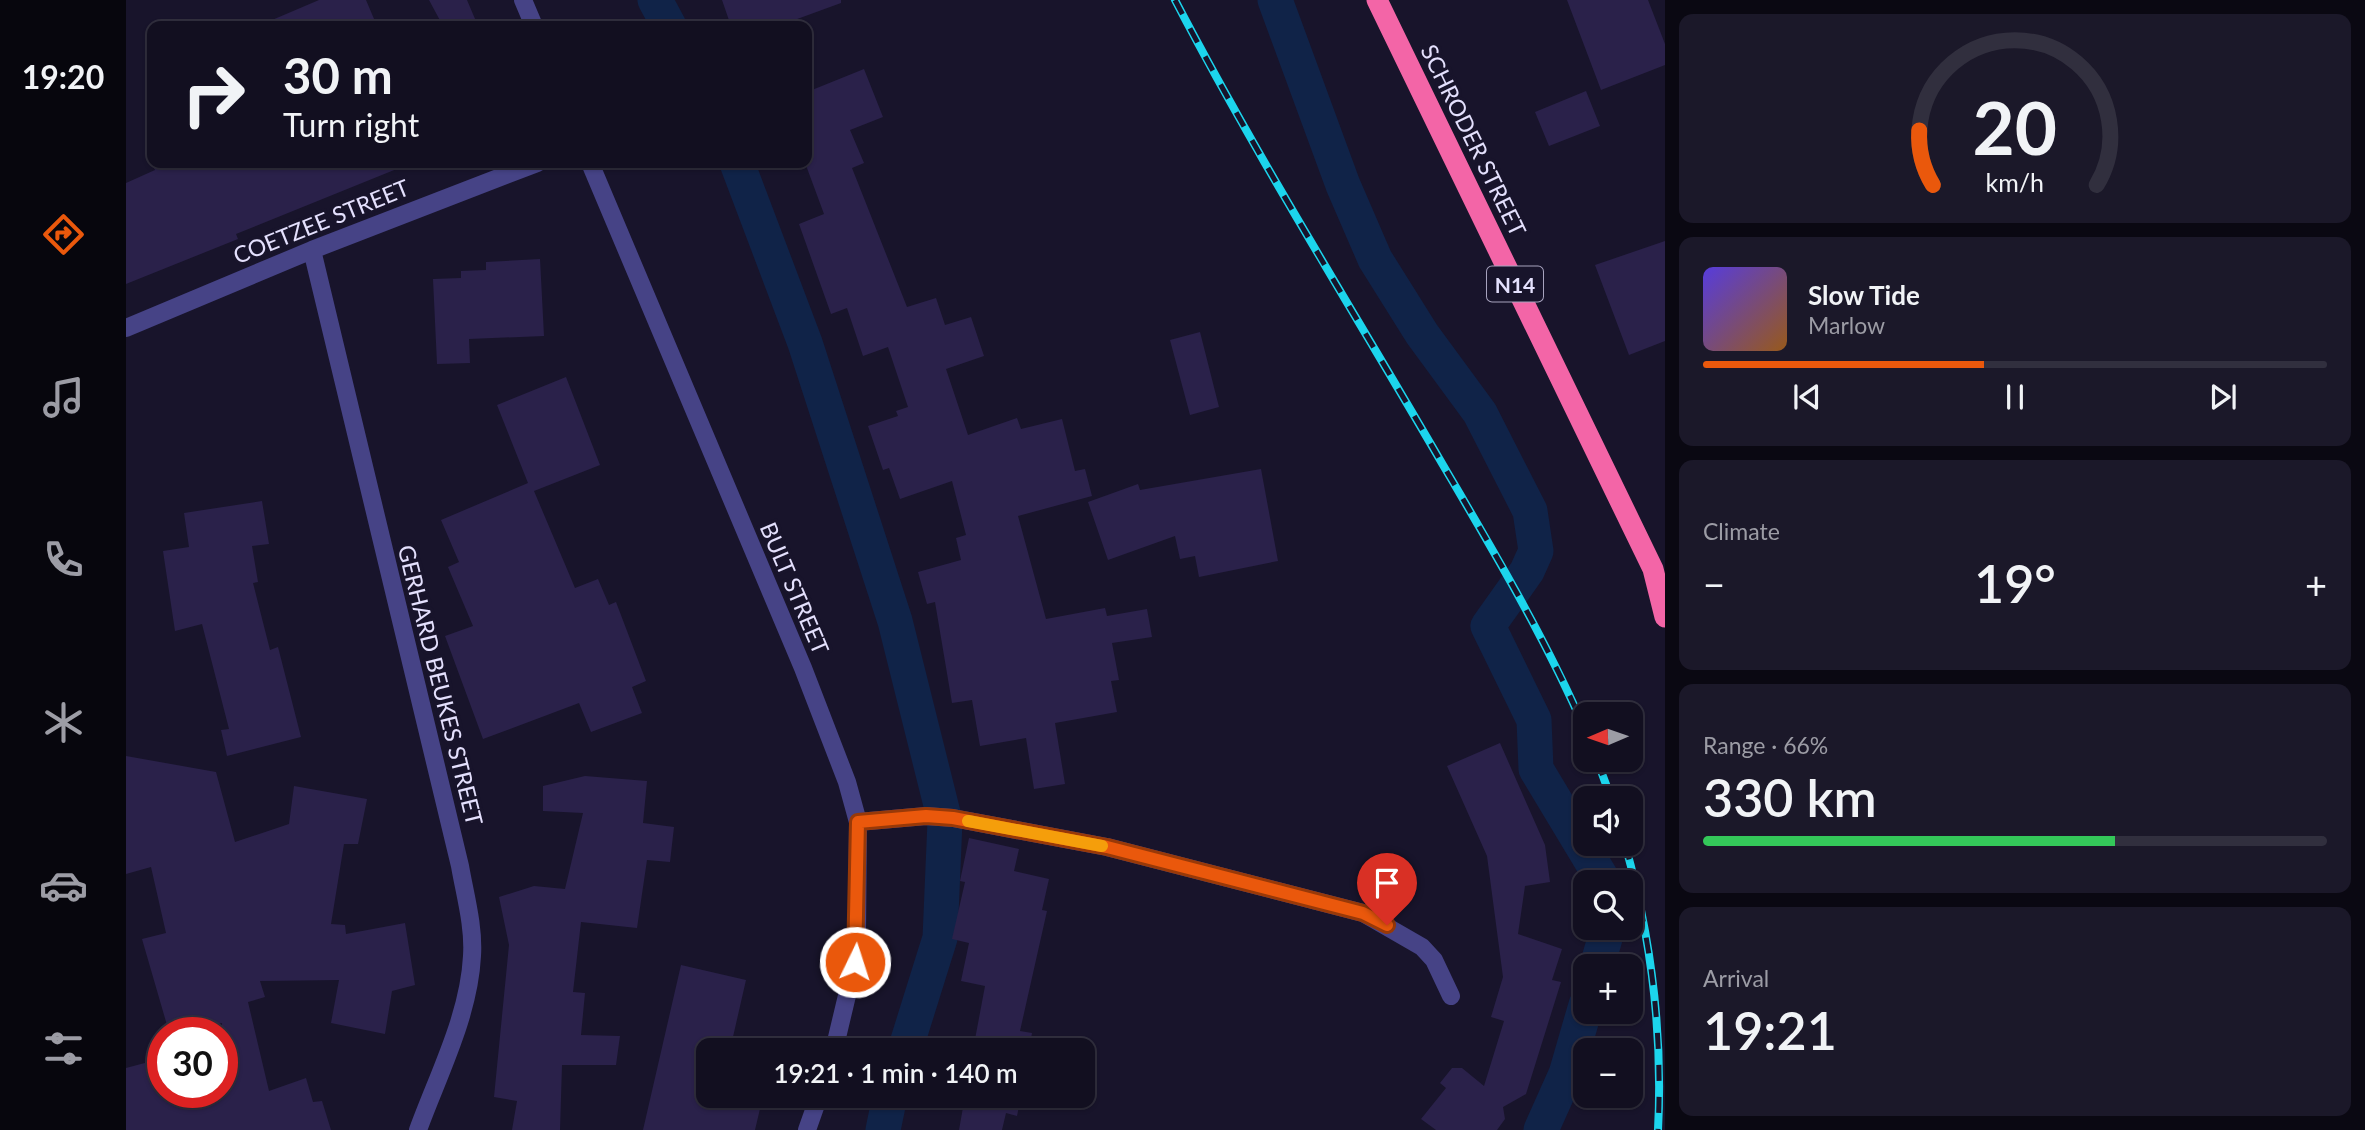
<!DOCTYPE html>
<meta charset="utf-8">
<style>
:root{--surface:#120f20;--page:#1b1829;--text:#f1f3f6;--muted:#9c9ca5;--line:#312f3e;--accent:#ea580c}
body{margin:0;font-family:Lato,sans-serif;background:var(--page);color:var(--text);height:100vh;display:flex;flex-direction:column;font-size:26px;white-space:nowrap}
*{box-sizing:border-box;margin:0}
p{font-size:23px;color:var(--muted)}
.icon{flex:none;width:38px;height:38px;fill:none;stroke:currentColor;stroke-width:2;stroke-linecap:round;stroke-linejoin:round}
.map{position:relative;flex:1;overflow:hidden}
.drawer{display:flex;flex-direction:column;gap:14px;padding:14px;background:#0a0812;width:700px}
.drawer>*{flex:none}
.guide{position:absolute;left:21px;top:21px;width:665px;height:147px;border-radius:14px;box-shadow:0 2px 5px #0004,0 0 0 2px var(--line);background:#120f20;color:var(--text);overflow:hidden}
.needle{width:46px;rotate:268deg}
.controls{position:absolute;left:1447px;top:702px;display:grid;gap:14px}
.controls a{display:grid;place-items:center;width:70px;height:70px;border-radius:14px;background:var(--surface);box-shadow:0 2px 5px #0004,0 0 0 2px var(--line);font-size:35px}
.speed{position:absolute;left:21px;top:1017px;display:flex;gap:14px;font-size:35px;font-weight:700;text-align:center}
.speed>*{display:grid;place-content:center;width:91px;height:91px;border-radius:50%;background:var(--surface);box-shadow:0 2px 5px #0004,0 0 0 2px var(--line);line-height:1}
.speed .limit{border:10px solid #d22;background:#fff;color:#111}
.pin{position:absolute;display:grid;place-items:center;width:60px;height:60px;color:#fff;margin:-72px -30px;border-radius:50% 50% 50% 0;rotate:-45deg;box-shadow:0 0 7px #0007}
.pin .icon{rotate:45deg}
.me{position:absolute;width:77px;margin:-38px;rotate:4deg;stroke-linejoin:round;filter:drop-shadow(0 0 5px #0008)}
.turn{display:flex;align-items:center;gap:24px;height:147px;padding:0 21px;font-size:32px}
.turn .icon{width:91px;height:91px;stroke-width:2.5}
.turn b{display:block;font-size:49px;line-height:60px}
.big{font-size:52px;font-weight:600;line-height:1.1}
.drawer .widget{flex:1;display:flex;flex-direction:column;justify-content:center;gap:10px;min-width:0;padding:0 24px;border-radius:14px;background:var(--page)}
.drawer .dial{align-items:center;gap:0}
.dial svg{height:182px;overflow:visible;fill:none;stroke:var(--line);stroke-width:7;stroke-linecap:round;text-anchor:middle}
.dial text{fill:var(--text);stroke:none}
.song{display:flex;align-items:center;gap:21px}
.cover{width:84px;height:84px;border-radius:10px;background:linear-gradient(135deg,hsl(250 70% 55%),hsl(30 70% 35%))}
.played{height:7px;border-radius:4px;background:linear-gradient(90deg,var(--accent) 45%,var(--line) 45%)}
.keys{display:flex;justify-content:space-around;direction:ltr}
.heat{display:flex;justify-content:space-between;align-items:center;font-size:38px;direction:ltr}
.charge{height:10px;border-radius:5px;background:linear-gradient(90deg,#34c759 66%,var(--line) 0)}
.trip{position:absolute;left:570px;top:1038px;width:399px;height:70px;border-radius:14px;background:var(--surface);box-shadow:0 2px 5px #0004,0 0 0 2px var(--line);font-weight:600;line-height:70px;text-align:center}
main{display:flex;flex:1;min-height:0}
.tabs{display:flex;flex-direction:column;width:126px;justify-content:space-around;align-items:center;background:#07060d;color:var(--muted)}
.tabs .icon{width:49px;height:49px}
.tabs .current{color:var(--accent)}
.tabs b{font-size:32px;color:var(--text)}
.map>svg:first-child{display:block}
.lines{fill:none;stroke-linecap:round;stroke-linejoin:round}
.canal{stroke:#102348;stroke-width:35}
.building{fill:#2a214a}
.minor{stroke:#464386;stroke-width:18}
.highway{stroke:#f365a7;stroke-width:21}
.rail-casing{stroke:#1cd5ed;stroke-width:8}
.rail{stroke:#18142b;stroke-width:5;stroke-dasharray:16;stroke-linecap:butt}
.route-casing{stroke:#983908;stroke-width:18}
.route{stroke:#ea580c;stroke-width:12}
.slow{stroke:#f59e0b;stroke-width:12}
.labels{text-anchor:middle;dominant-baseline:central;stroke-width:7;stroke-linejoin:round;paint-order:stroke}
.shield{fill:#18142b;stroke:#a7a3be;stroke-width:2}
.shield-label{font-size:21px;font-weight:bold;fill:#e4e0fd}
.street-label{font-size:23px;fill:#e4e0fd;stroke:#18142b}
</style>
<main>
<nav class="tabs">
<b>19:20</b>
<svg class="icon current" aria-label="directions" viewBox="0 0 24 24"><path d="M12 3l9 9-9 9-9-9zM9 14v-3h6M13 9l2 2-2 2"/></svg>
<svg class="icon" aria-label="music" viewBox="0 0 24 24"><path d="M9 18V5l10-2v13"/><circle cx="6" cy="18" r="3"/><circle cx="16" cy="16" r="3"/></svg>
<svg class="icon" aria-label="phone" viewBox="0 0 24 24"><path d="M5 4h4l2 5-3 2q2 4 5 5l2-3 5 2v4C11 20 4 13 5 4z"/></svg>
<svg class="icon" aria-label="climate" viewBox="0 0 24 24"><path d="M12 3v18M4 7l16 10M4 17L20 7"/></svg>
<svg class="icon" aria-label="car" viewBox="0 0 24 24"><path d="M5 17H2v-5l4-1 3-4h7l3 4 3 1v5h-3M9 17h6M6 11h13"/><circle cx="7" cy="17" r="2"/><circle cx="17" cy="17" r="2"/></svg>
<svg class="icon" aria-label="filters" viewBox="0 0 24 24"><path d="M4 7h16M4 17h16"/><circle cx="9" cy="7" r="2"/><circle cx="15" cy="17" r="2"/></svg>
</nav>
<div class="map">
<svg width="1539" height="1130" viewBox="0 0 1539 1130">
<rect width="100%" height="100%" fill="#18142b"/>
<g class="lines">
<!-- canal -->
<path class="canal" d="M529 0 543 26
M1149 0 1217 185 1249 259 1296 334 1354 413 1404 511 1410 551 1401 571 1362 626 1408 720 1410 769 1478 882
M611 163 679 343 769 621 819 821 814 938 779 1050
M1471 966 1482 928
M757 1130 764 1096
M1415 1130 1440 1074 1460 1005"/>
</g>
<!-- building -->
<path class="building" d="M193 0H240L251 26H132Z
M303 0H341L352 26H317Z
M596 0H715V3L652 26H605Z
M1441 0H1522L1539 44V65L1475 90Z
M738 69 757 117 724 130 738 163 726 168 781 307 810 298 819 325 845 317 858 356 820 369 842 435 891 418 895 429 936 419 949 471 959 469 966 496 892 516 920 619 979 608 981 616 1021 609 1026 637 986 643 993 680 985 681 991 712 929 723 939 784 908 789 900 738 854 746 846 700 826 703 809 602 801 604 792 572 835 560 830 538 840 535 826 481 774 499 763 468 757 470 742 426 772 416 770 411 782 407 762 347 737 356 721 308 705 314 673 224 698 214 681 168V92Z
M1460 91 1474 126 1423 146 1409 112Z
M26 163H282L283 164 110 234 112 239 0 284V183L29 170Z
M1539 241V341L1503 355 1469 265Z
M414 259 418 336 343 339 344 363 311 364 307 279 335 278V271L360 270V262Z
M1074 332 1093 407 1064 415 1044 340Z
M440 377 474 465 408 491 449 588 472 579 483 605 490 602 520 681 506 687 516 713 465 732 453 703 357 739 319 636 347 626 322 567 333 562 315 520 402 483 371 405Z
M1135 469 1152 561 1073 577 1069 556 1054 559 1049 536 982 560 962 502 1012 484 1014 490Z
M136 501 143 544 126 546 132 582 127 583 144 650 152 647 175 737 101 756 95 730 103 729 76 624 49 631 37 551 63 547 58 513Z
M1374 743 1419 845 1424 882 1399 886 1392 934 1436 949 1426 980 1435 982 1400 1094 1377 1107 1379 1119 1371 1130H1310L1295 1119 1320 1088 1314 1083 1326 1068H1336L1358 1086 1378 1021 1365 1017 1377 977 1361 856 1321 766Z
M0 756 90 772 109 842 163 824 168 786 241 799 232 844H218L205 924 219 925 220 934 279 923 289 985 266 991 259 1034 205 1023 213 980 134 981 139 997 122 1002 143 1091 180 1078 187 1102 196 1101 205 1130H0V1068L30 1060 39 1096 61 1092H96V1023L61 1032H43L16 939 40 933 25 867 0 874Z
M459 776 521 781 517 823 548 827 544 862 521 860 511 928 455 922 447 992 459 993 455 1035 494 1036 490 1065H436L434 1130H386L391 1101 368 1097 383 945 373 897 408 886 439 889 457 813 417 811V786Z
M843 838 893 849 888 871 923 879 916 910 921 911 894 1031 906 1033 903 1050H847L859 986 835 981 843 943 826 939 839 882 834 881Z
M555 965 620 980 604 1050H583V1096H637L629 1130H517Z
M839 1096H895L891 1116 880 1113 876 1130H833Z"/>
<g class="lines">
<!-- minor -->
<path class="minor" d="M397 0 408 26
M464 163 677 668 721 782 732 822 731 934 729 962 708 1050
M186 250 334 866C339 895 348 926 346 956 343 1016 312 1075 292 1130
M0 328 186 250 411 163
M732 822 800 816 827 818 981 847 1237 913 1296 947 1308 960 1325 996
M681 1130 693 1096"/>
<!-- highway -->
<path class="highway" d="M1251 0 1527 569 1539 617"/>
<defs>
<path id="rail" d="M1049 0C1132 159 1227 310 1317 465 1368 552 1420 639 1460 732
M1471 760 1485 798
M1499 844C1525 937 1537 1033 1532 1130"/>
</defs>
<!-- rail casing -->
<use href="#rail" class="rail-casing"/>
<!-- rail -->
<use href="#rail" class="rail"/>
</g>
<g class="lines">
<defs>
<path id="route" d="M729 962 732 822 800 816 827 818 981 847 1237 913 1261 925"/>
</defs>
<!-- route casing -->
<use href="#route" class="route-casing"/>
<!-- route -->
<use href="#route" class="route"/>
<!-- slow -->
<path class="slow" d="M842 821 976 846"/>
</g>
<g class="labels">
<!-- shield labels -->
<rect class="shield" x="1361" y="266.5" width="56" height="35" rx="5"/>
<g class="shield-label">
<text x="1389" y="284">N14</text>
</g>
<!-- street labels -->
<g class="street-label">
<text transform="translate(1348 140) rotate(64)">SCHRODER STREET</text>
<text transform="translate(195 221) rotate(-22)">COETZEE STREET</text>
<text transform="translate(669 588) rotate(67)">BULT STREET</text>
<text transform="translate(315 685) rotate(76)">GERHARD BEUKES STREET</text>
</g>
</g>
</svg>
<div class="controls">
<a><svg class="needle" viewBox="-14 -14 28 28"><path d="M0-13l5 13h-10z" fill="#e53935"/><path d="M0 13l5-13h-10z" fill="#9c9ca5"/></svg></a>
<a><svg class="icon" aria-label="sound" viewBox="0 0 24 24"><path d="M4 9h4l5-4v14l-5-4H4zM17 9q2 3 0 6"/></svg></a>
<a><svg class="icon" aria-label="search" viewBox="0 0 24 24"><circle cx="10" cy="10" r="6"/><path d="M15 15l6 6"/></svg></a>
<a>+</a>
<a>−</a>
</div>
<div class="speed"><div class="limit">30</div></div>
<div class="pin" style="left:1261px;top:925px;background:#d93025"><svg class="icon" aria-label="arrive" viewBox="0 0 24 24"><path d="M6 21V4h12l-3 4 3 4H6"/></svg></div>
<svg class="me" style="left:729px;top:962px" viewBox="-20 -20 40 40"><circle r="17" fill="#ea580c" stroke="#fff" stroke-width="3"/><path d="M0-11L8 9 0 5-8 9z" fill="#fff"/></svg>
<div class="trip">19:21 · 1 min · 140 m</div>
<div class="guide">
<div class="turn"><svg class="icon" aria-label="right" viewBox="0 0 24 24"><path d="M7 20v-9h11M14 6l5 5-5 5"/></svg><div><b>30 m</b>Turn right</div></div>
</div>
</div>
<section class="drawer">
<div class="widget dial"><svg viewBox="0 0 100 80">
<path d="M14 69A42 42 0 1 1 86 69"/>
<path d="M14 69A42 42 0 0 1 8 45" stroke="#ea580c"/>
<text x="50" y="56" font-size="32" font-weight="700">20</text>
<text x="50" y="72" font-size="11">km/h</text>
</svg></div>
<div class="widget">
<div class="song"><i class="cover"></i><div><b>Slow Tide</b><p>Marlow</p></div></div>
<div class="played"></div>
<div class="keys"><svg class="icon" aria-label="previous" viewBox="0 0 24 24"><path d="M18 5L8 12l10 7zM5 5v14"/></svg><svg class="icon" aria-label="pause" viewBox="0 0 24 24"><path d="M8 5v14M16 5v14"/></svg><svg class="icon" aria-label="next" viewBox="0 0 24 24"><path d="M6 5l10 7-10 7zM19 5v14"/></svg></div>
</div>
<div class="widget"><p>Climate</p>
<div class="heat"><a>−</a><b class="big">19°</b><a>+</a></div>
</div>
<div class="widget"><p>Range · 66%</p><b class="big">330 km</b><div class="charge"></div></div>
<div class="widget"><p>Arrival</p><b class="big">19:21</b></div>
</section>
</main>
